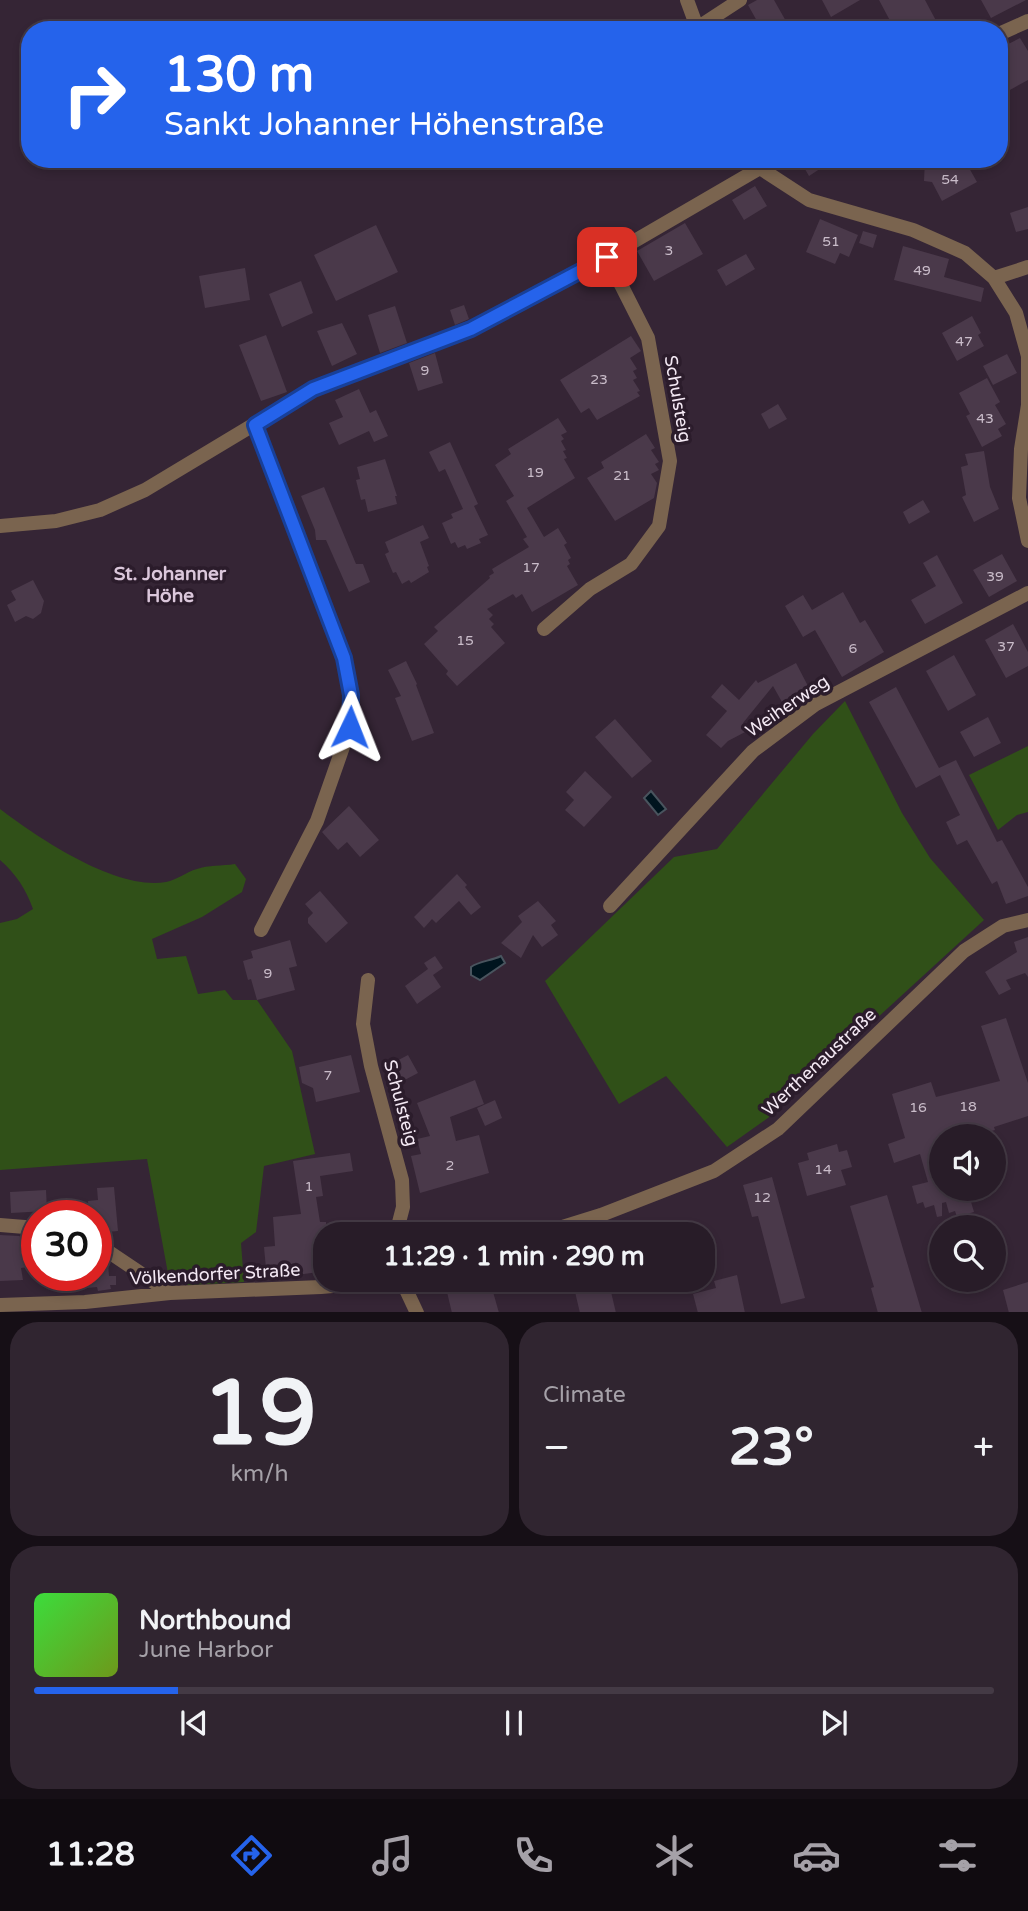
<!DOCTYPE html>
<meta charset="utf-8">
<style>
:root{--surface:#281c28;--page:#302530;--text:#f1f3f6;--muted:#a5a1a8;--line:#443a45;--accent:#2563eb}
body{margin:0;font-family:"Varela Round",sans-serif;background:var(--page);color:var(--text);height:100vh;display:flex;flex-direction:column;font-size:26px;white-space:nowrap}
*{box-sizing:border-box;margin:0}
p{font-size:23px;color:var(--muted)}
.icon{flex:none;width:38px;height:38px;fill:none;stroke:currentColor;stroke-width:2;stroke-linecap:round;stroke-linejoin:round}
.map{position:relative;height:1312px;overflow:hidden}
.drawer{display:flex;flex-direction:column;gap:10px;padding:10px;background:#160f16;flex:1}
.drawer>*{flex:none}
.top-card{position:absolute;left:21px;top:21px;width:987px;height:147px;border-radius:28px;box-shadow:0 4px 10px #0003,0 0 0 2px var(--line);background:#2563eb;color:#fff;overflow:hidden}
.controls{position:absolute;left:929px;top:1124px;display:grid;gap:14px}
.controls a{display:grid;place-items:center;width:77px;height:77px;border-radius:50%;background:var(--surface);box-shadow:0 4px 10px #0003,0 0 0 2px var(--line);font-size:35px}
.speed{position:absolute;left:21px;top:1200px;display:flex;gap:14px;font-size:35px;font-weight:700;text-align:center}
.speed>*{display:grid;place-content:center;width:91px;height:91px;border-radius:50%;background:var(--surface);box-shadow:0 4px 10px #0003,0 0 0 2px var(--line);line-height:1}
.speed .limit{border:10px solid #d22;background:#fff;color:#111}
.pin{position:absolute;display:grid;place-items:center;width:60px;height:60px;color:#fff;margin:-30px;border-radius:14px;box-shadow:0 4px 10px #0006}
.me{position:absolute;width:77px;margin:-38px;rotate:2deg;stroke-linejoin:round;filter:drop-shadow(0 0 5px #0008)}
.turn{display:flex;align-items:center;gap:24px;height:147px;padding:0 28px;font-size:32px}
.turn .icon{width:91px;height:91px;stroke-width:2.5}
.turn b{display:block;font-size:49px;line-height:60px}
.big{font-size:52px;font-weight:700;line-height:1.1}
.drawer .tile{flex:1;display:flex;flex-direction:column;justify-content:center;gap:10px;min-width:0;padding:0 24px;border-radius:28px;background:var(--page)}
.drawer .dial{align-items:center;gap:0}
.dial b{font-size:91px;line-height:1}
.song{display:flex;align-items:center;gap:21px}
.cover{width:84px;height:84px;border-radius:10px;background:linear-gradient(135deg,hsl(120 70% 55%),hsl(80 70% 35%))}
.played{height:7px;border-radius:4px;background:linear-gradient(90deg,var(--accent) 15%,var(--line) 15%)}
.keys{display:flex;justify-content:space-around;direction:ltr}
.heat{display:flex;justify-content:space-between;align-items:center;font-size:38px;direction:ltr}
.drawer .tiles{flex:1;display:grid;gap:10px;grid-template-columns:1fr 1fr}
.tile:last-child{grid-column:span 2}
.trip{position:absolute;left:313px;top:1222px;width:402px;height:70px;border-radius:28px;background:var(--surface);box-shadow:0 4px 10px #0003,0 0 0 2px var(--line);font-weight:700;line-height:70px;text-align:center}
.dock{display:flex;height:112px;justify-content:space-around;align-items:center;background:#100b10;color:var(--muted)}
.dock .icon{width:49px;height:49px}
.dock .active{color:var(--accent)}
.dock b{font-size:32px;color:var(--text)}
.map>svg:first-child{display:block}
.green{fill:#305018}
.water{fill:#00141e;stroke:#49545e;stroke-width:2}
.building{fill:#4a394a}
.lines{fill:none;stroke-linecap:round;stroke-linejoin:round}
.street{stroke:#7a644f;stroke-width:14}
.route-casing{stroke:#184099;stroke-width:18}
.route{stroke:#2563eb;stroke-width:12}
.labels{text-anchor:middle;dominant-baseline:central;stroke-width:7;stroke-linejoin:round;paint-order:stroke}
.number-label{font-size:14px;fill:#cabdca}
.street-label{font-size:18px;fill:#f4e9f4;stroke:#2b1c2b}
.neighbourhood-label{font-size:19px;font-weight:bold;fill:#dbc7db;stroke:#2b1c2b}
</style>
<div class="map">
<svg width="1028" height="1313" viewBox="0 0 1028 1313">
<rect width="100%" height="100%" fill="#352535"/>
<!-- green -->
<path class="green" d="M845 701 902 813 930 858 984 920 768 1118 727 1147 666 1076 619 1104 545 981 674 857 717 849 813 734Z
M1028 746V812L1017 815 998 830 969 775Z
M0 809C38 838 117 891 166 882 177 880 186 872 197 869 208 865 222 866 235 864L246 879 242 892 202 917 152 939 157 959 186 956 198 994 225 990 233 1000H257L292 1051 315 1154 264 1166 256 1232 241 1243 244 1282 188 1285 169 1279 147 1159 0 1170V923L17 919 33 909C26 889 16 874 0 860Z"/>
<!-- water -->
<path class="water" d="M651 791 666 809 658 815 644 798Z
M501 956 505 963 480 980 471 975V967C479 961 491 961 501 956Z"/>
<!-- building -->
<path class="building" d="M757 0H774L791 30H762L748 5Z
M822 0H860L831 17Z
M879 0H925L941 30H895Z
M981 0H1026L991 18Z
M1020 38 1028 51V80L999 96V49Z
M799 159H835L809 176Z
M925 159H964L977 182 942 201 932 182 924 181Z
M755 186 767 206 744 220 732 200Z
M1028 207V229L1016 232 1010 213Z
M820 219 858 235 849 257 840 253 835 264 806 252Z
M685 223 703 254 654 281 637 251Z
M376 225 398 272 336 301 314 255Z
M863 231 877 235 873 248 859 243Z
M903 246 949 259 944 277 984 288 981 302 894 280Z
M746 254 755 269 726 286 717 270Z
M245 268 250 300 205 308 199 276Z
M301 281 313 313 282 327 269 294Z
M464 305 469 319 455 325 450 310Z
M395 306 407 343 380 353 368 315Z
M972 316 981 333 978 335 984 346 957 361 942 333Z
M342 323 357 354 332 366 317 331Z
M266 335 287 392 261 401 239 345Z
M631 336 641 351 630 358 637 369 633 371 637 378 633 380 640 391 637 392 640 396 597 420 589 408 581 413 560 380Z
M435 353 443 383 418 391 409 363Z
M1007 354 1017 373 993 385 983 366Z
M987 378 1000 402 995 405 1006 424 998 429 1002 436 982 447 966 416 970 414 959 393Z
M359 389 370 413 376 410 388 436 374 442 369 431 339 445 329 423 343 417 335 400Z
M778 404 787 419 769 429 761 414Z
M558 418 567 432 561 435 564 439 561 441 566 450 563 451 567 458 564 459 575 478 527 508 544 537 558 528 567 543 564 545 571 558 568 560 570 564 567 566 578 585 532 612 522 594 516 598 513 594 487 609 493 615 489 619 494 624 491 627 505 643 457 686 446 674 448 671 424 644 438 631 434 627 490 578 489 576 494 573 492 569 529 547 523 539 527 537 506 501 514 496 495 465 511 454 508 449Z
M646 434 655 448 651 450 659 462 655 464 659 470 651 474 657 483 654 498 615 521 587 478 604 468 601 462Z
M450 442 478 504 474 506 488 535 479 539 481 543 467 549 465 545 458 548 455 542 451 544 442 523 453 518 451 514 463 509 445 469 439 472 429 452Z
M984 451 990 487 999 509 974 522 962 497 966 495 961 467 968 465 965 454Z
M385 459 397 496H395L397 504 368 512 365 499 361 500 356 480 360 479 357 467Z
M324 487 356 564H363L370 582 349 592 326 540H316L315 530 301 496Z
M923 500 930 512 909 524 903 512Z
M423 525 429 538 420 542 429 566 427 567 429 572 411 583 409 580 402 584 396 572 393 573 385 554 389 552 385 542Z
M1002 554 1017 581 989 597 973 570Z
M937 555 963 603 925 624 911 600 936 586 923 563Z
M33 580 44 601 41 613 33 619 26 616 15 622 7 605 16 600 11 591Z
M843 592 860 623 865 620 884 652 842 677 815 630 803 637 785 606 803 595 812 610Z
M1013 624 1028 652V666L1006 678 985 640Z
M954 655 976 695 948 711 926 671Z
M406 661 417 684 416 685 434 733 412 741 395 698 401 696 388 670Z
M796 663 809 688 782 702 773 686 743 723 747 731 728 741 721 748 706 735 727 711 711 697 722 684 739 700 756 680 758 683Z
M896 687 939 768 956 760 997 842 1002 840 1028 887V896L1006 904 997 881 992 884 967 840 957 845 946 822 960 815 940 775 916 788 869 702Z
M988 717 1001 743 974 757 960 732Z
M615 719 652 761 632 778 595 737Z
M585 771 612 797 584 827 565 810 574 800 566 792Z
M349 806 379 840 360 857 347 842 338 850 322 832Z
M457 874 467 885 465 887 481 907 471 915 459 901 436 923 432 919 424 928 414 917Z
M320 891 348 923 326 943 308 923V918L313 913 305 904Z
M538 901 556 921 551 925 558 935 542 947 533 935 521 958 501 943 522 922 518 916Z
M1028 937V977L1025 973 1006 980 1011 989 999 995 985 972 1017 952 1014 942Z
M290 940 297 966 289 968 295 990 257 1000 251 979 248 980 243 961 253 958 251 951Z
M435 956 443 968 433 975 441 987 417 1004 405 986 428 969 424 963Z
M1006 1018 1028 1083V1116L994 1127 995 1130 973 1136H942V1188H980V1192L969 1195 974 1212 957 1217 955 1211 949 1213 946 1202 942 1203V1216L937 1217 934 1205 925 1208 923 1202 917 1204 912 1186 928 1182 920 1154 894 1163 888 1144 905 1138 892 1094 931 1082 936 1097 1000 1081 981 1026Z
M351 1055 360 1092 316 1102 313 1088 302 1083 299 1067Z
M408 1055 418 1073 397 1084 387 1066Z
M475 1080 484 1104 450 1117 456 1141 479 1135 489 1173 420 1193 411 1156 421 1154 417 1139 430 1136 417 1103Z
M495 1100 502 1118 485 1126 477 1108Z
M837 1144 839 1152 847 1150 852 1167 841 1170 846 1185 807 1196 798 1163 809 1160 807 1153Z
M350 1153 353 1171 320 1176 323 1196 316 1197 320 1222H326V1271L267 1279 264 1247 275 1246 273 1217 301 1214 293 1161Z
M772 1177 805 1298 781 1304 758 1216 752 1217 743 1185Z
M114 1187 118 1231 96 1233V1216H89L88 1201 98 1200 97 1188Z
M46 1190 47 1211 11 1213 10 1192Z
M887 1195 922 1313H878L871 1288 874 1287 850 1206Z
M0 1235 19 1236 35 1244 34 1266 21 1268 23 1280 0 1281Z
M96 1258 108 1263 109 1276H116V1285H110L111 1289 98 1291 97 1287 76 1289 74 1276H96Z
M737 1275 745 1313H698L693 1294 716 1288 714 1281Z
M572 1279H608L616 1313H580Z
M490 1281 499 1313H452L447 1292Z
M1028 1282V1313H1009L1003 1290Z"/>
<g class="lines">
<!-- street -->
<path class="street" d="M687 0 698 30
M697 28 740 0
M999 34 1028 21
M756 160 760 168 809 200 913 230 965 253 994 278 1016 313 1028 356V405L1021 449 1019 498 1028 541
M994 278 1028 267
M255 425 344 658 351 696 350 727 317 821 261 930
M0 526 56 521 100 510 145 490 313 389 471 329 607 257 760 168
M544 629 590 589 631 564 659 526 670 461 648 338 607 257
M610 906 753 751 816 704 1028 593
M368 980 363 1024 371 1066 402 1180 403 1207 396 1234
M0 1225 37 1228
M540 1234 601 1215 714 1171 778 1129 964 951 1003 926 1028 920
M96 1248 109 1252 170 1293
M401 1279 417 1313
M0 1305 85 1302 170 1293 321 1287 380 1282 391 1279"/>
</g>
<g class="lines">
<defs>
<path id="route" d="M350 727 351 695 344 658 255 425 313 389 471 329 607 257"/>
</defs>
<!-- route casing -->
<use href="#route" class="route-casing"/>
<!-- route -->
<use href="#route" class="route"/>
</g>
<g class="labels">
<!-- number labels -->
<g class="number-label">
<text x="950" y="179">54</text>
<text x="831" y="241">51</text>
<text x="669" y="250">3</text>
<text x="922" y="270">49</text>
<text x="964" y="341">47</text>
<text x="425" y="370">9</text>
<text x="599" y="379">23</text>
<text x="985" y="418">43</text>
<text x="535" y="472">19</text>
<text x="622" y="475">21</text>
<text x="531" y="567">17</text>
<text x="995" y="576">39</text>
<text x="465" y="640">15</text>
<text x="1006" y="646">37</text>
<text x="853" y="648">6</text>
<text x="268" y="973">9</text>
<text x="328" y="1075">7</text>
<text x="968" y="1106">18</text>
<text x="918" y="1107">16</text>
<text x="450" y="1165">2</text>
<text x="823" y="1169">14</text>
<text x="309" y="1186">1</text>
<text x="762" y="1197">12</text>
</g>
<!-- street labels -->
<g class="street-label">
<text transform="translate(678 399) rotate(80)">Schulsteig</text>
<text transform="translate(787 706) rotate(-34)">Weiherweg</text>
<text transform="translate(819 1062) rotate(-43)">Werthenaustraße</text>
<text transform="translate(401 1103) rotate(75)">Schulsteig</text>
<text transform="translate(215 1274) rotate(-3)">Völkendorfer Straße</text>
</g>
<!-- neighbourhood labels -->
<g class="neighbourhood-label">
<text x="170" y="574">St. Johanner<tspan x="170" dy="22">Höhe</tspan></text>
</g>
</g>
</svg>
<div class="controls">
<a><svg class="icon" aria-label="sound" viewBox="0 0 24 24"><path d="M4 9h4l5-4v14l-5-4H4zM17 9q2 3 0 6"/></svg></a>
<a><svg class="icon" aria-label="search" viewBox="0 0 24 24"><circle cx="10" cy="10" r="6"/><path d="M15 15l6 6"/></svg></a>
</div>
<div class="speed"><div class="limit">30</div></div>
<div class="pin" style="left:607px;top:257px;background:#d93025"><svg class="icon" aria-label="arrive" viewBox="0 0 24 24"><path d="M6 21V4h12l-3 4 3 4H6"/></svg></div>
<svg class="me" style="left:350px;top:727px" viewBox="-20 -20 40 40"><path d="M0-17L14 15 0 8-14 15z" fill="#2563eb" stroke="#fff" stroke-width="4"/></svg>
<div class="trip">11:29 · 1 min · 290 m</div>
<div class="top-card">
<div class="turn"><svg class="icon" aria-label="right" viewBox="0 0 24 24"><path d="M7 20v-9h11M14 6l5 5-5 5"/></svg><div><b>130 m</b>Sankt Johanner Höhenstraße</div></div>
</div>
</div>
<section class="drawer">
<div class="tiles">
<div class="tile dial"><b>19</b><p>km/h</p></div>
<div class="tile"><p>Climate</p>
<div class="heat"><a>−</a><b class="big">23°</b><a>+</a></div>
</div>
<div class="tile">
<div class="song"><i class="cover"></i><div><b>Northbound</b><p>June Harbor</p></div></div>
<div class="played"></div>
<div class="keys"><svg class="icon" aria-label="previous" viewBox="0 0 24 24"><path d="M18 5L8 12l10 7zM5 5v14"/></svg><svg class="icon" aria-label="pause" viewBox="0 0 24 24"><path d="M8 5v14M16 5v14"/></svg><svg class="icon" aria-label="next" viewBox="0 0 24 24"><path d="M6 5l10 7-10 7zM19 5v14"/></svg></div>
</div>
</div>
</section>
<nav class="dock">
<b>11:28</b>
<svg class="icon active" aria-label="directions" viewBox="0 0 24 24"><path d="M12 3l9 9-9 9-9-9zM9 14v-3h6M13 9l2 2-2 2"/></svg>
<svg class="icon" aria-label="music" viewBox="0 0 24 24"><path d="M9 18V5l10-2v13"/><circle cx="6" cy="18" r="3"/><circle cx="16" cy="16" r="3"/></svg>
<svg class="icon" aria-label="phone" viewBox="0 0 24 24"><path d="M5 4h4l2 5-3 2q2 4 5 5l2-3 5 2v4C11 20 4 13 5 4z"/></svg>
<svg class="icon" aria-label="climate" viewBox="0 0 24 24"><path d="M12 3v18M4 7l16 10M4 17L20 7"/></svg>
<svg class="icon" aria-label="car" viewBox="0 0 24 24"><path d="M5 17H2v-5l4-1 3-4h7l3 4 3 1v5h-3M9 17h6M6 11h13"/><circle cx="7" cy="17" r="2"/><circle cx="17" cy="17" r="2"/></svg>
<svg class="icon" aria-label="filters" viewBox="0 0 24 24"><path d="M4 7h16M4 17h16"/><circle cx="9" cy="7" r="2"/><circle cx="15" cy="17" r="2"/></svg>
</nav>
